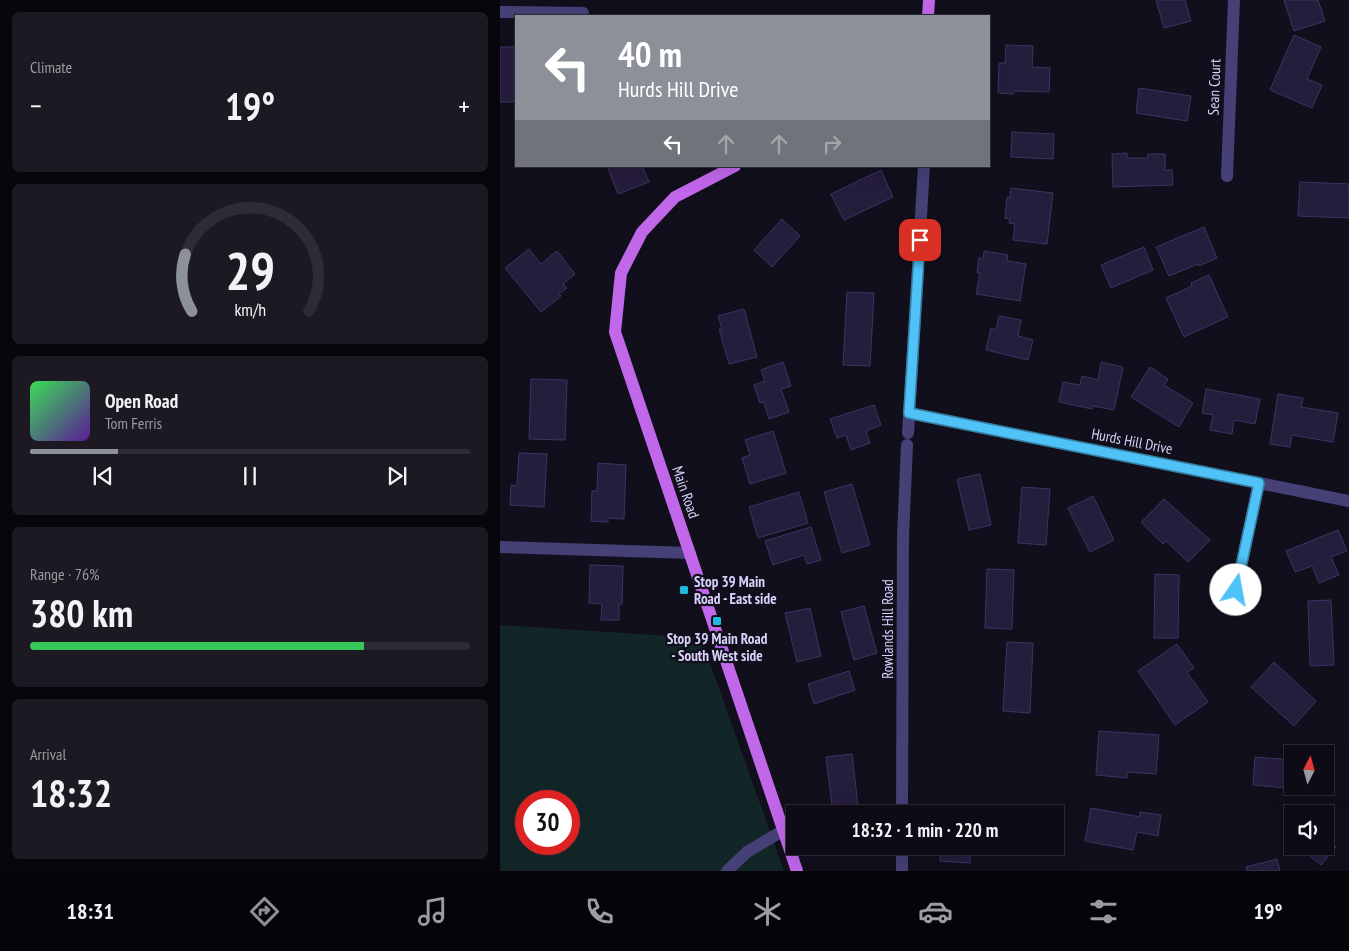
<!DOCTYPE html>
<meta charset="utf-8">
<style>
:root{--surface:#0e0b16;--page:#1c1923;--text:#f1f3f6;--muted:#9b9ba1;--line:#2e2b35;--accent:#8c9099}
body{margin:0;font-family:"PT Sans Narrow",sans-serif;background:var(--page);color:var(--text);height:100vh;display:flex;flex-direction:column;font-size:19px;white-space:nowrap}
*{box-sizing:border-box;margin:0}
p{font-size:16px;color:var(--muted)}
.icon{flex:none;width:28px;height:28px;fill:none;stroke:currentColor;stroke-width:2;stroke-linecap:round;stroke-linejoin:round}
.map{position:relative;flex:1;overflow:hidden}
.sheet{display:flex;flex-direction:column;gap:12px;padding:12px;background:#08060c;width:500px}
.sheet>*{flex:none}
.guide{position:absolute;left:15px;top:15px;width:475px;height:152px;border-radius:0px;box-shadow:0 5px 20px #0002,0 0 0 1px var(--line);background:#8c9099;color:#fff;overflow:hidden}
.needle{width:32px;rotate:6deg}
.fabs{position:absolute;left:784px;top:745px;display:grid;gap:10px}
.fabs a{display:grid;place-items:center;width:50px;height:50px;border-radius:0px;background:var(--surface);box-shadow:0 5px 20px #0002,0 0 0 1px var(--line);font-size:25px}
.speed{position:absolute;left:15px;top:790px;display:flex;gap:10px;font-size:25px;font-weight:700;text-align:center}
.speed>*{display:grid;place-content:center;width:65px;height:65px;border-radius:50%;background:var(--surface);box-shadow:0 5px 20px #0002,0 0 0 1px var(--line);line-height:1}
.speed .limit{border:8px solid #d22;background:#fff;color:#111}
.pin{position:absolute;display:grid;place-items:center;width:42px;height:42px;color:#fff;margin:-21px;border-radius:10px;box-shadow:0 2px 8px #0006}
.me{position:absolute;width:55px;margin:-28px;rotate:12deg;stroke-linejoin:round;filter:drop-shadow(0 0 4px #0008)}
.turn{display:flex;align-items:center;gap:18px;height:105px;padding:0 20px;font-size:22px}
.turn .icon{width:65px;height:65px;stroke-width:2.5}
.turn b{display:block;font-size:35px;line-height:42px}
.lanes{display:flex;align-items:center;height:48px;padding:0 20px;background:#0003;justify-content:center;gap:25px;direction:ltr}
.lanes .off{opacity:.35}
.big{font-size:38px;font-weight:700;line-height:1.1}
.sheet .card{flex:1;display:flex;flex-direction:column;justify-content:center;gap:8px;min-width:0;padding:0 18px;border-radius:8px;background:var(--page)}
.sheet .dial{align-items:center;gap:0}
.dial svg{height:130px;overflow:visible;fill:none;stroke:var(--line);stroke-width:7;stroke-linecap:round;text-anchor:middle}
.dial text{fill:var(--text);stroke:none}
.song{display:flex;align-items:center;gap:15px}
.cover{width:60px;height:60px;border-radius:8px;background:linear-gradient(135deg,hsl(130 70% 55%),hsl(270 70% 35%))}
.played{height:5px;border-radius:2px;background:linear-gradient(90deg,var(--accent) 20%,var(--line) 20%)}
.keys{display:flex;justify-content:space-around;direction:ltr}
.heat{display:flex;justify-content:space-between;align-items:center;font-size:28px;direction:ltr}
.charge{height:8px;border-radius:4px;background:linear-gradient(90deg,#34c759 76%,var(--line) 0)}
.trip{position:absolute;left:286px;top:805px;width:278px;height:50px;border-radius:0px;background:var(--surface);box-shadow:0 5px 20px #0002,0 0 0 1px var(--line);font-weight:700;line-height:50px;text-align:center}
.tabs{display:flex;height:80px;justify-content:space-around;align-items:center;background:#060409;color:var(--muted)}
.tabs .icon{width:35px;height:35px}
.tabs .active{color:var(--accent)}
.tabs b{font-size:22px;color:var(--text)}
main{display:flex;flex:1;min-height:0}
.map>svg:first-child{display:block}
.green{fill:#132627;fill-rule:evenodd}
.building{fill:#251d3c;stroke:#3f3265}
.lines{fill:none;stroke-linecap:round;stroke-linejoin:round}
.minor{stroke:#454076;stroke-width:12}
.major{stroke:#c167ea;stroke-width:12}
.route-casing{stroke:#337fa1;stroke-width:12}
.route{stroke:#4fc3f7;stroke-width:9}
.poi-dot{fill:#1dbbd9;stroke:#120f1d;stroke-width:2}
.labels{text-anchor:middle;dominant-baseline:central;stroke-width:4.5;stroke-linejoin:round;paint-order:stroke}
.street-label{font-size:15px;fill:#d8d1f9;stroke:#120f1d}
.poi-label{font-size:15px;font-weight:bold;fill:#d8d1f9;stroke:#120f1d;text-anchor:start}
</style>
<main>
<section class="sheet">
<div class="card"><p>Climate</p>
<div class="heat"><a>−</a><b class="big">19°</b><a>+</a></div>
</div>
<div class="card dial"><svg viewBox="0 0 100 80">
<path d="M14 69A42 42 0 1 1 86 69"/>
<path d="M14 69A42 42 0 0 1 10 34" stroke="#8c9099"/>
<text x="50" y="56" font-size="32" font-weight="700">29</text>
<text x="50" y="72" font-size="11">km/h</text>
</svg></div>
<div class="card">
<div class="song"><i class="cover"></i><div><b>Open Road</b><p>Tom Ferris</p></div></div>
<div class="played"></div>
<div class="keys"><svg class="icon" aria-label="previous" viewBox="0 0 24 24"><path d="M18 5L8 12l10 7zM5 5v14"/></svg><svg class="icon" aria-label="pause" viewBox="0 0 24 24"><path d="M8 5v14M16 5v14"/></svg><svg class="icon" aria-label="next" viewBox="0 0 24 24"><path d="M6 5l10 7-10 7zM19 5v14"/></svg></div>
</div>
<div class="card"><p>Range · 76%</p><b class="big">380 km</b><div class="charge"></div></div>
<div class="card"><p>Arrival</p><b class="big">18:32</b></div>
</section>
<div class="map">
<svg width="849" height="871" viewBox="0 0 849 871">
<rect width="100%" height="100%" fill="#120f1d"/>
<!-- green -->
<path class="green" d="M0 625 201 638 284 871H0ZM26 801H69V844H26Z"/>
<!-- building -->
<path class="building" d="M656 0H685L691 21 664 28Z
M784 0H818L825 21 794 31Z
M794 35 821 47 807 79 822 85 812 108 770 90Z
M506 45 533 46 532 67 550 68 549 92 514 91 513 94 498 93 499 63H505Z
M0 47H14V102H0Z
M639 88 691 96 687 121 636 113Z
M512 132 554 134 553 159 511 157Z
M627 153V158H648V154H665V170H672L673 185 613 187 612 154Z
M107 166H142L149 182 118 194Z
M381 170 393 197 344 220 331 194Z
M800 182 849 184V218L798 216Z
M511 188 553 193 547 244 513 240 515 224 509 223 510 219 505 218 507 197 510 198Z
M282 219 300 236 272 267 254 250Z
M704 227 717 258 699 266 698 264 669 276 656 247Z
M644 247 653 270 611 288 601 265Z
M29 249 41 264 57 251 75 274 63 284 67 288 59 294 61 296 41 312 5 268Z
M484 251 508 255 507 261 526 264 520 301 476 294 480 273H477L479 258 483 259Z
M709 275 728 317 684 337 666 298 692 286 691 283Z
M347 292 374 293 370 366 343 365Z
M244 309 257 357 229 364 219 329H222L218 316Z
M499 316 521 320 518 336 533 340 528 360 486 350 491 328 496 330Z
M283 362 291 386 281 389 289 412 269 419 264 402 260 403 254 385 265 381 261 370Z
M601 362 623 367 614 410 593 406 592 409 559 402 563 382 580 385 582 376 598 380Z
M650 367 668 379 664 385 693 403 679 427 631 397Z
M31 379 67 380 65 440 29 439Z
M706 389 760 399 755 424 734 420 732 434 710 430 713 415 702 413Z
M778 394 803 398 801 407 838 413 833 442 792 435 790 447 770 444Z
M374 405 381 425 366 431 370 443 351 450 346 435 337 438 330 419Z
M273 431 286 473 250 484 242 458 250 455 245 440Z
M19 453 47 454 44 507 10 505 11 485 17 486Z
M98 463 126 465 124 519 108 518V522L91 521 92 491H97Z
M480 474 491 525 469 530 457 479Z
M352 484 370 545 342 553 324 492Z
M522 487 550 489 546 545 518 543Z
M299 492 308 523 258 538 249 507Z
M593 496 614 540 590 552 568 508Z
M664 499 710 540 688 562 666 541 663 544 641 522Z
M311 527 321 560 307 564 304 555 273 565 265 541Z
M838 530 847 551 831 557 839 575 819 583 812 566 795 572 786 551Z
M90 565 123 566 122 604H119V620H101L102 604 89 603Z
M487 569 514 570 512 629 485 628Z
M655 574 679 575 678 638H654Z
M831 600 834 665 810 666 808 601Z
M364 606 377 653 354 660 341 612Z
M310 608 321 656 297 662 285 613Z
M507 642 533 643 530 713 503 711Z
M677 644 694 668 687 672 708 702 675 725 638 671Z
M774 662 816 701 794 726 751 687Z
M349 671 355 690 314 704 308 684Z
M599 731 659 735 656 774 627 772V778L596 775Z
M352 754 359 814H333L326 757Z
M755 757 792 760V786H808V790L753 785Z
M591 808 640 817V812L661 815 658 836 637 832 633 850 585 841Z
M825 838 836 847 821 865 798 846H825Z
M441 846H470V863L440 861Z
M777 859 780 871H747L746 867Z"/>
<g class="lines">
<!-- minor -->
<path class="minor" d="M0 12 83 13
M727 176 734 0
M409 413 849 501
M408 433 424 166
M0 547 190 553
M732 608 759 483
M402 814 403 537 407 445
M227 871 247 852 284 830
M402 871V846"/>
<!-- major -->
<path class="major" d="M428 16 429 0
M235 166 175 197 142 232 121 273 115 332 297 871"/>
</g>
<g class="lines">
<defs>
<path id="route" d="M420 240 409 413 759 483 736 590"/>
</defs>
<!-- route casing -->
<use href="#route" class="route-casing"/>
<!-- route -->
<use href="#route" class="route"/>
</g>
<!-- markers -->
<g class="poi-dot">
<rect x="179" y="585" width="10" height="10" rx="2.5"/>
<rect x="212" y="616" width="10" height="10" rx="2.5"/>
</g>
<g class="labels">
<!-- street labels -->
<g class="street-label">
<text transform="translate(714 87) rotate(-88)">Sean Court</text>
<text transform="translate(632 441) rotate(11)">Hurds Hill Drive</text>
<text transform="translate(186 492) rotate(71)">Main Road</text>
<text transform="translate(387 629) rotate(-90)">Rowlands Hill Road</text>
</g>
<!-- poi labels -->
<g class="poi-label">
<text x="194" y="581">Stop 39 Main<tspan x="194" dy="17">Road - East side</tspan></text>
<text x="217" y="638" text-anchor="middle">Stop 39 Main Road<tspan x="217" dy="17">- South West side</tspan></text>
</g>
</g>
</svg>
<div class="fabs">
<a><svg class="needle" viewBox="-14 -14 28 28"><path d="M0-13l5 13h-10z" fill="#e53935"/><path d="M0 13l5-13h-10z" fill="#9b9ba1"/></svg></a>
<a><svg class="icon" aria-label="sound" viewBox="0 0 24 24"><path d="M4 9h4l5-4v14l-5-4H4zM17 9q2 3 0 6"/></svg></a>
</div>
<div class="speed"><div class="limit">30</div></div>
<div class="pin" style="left:420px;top:240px;background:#d93025"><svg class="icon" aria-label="arrive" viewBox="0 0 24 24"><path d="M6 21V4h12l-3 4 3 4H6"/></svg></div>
<svg class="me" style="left:736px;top:590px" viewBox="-20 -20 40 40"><circle r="19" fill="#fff"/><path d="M0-13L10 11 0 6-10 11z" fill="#4fc3f7"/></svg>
<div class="trip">18:32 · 1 min · 220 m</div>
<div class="guide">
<div class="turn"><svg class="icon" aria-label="left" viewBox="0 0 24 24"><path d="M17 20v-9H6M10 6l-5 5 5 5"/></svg><div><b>40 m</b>Hurds Hill Drive</div></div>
<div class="lanes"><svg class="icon" aria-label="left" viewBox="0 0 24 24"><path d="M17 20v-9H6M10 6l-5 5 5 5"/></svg><svg class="icon off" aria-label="ahead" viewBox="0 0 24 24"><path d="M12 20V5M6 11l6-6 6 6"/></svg><svg class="icon off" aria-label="ahead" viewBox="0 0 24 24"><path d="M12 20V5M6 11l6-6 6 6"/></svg><svg class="icon off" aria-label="right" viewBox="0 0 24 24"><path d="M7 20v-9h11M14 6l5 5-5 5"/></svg></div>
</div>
</div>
</main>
<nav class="tabs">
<b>18:31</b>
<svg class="icon active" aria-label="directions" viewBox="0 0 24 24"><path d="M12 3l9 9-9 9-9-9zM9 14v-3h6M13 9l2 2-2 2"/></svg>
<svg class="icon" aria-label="music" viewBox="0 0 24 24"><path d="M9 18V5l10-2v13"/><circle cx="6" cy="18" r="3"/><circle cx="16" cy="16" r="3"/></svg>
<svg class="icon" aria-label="phone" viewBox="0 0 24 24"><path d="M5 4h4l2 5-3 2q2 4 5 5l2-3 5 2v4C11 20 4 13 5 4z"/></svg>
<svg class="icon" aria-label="climate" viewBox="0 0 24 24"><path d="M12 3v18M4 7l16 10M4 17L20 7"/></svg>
<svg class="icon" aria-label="car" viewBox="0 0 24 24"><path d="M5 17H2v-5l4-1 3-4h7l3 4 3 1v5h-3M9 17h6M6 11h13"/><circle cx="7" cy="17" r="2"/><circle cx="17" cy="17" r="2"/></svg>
<svg class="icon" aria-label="filters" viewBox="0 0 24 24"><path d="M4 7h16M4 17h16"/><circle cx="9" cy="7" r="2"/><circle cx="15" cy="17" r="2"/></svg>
<b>19°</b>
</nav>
